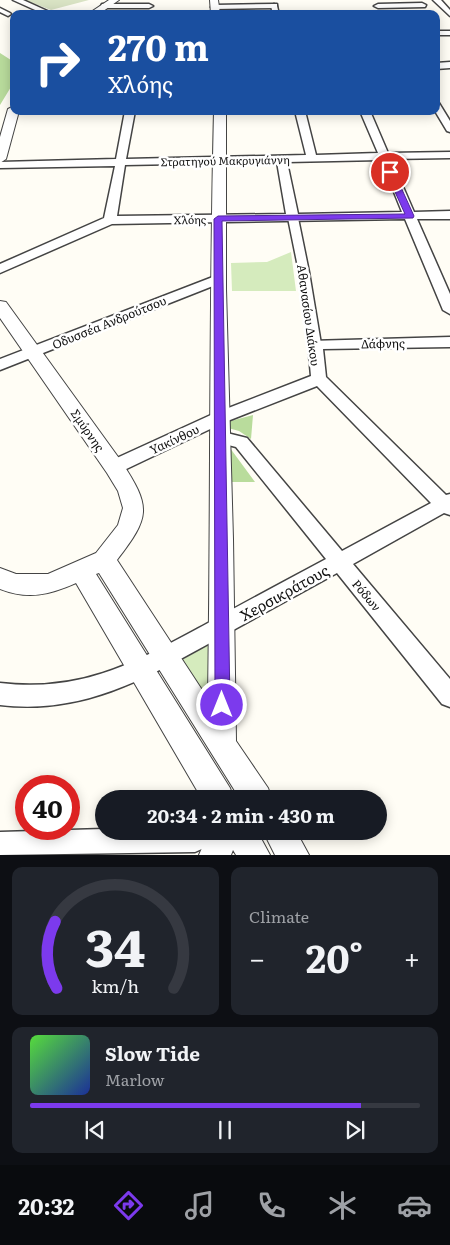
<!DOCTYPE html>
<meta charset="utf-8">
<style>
:root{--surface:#171b24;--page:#20242c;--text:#f1f3f6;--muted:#9ea1a6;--line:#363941;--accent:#7c3aed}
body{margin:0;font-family:Literata,serif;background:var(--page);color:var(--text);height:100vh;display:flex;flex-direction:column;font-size:19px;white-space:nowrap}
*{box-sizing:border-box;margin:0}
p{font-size:16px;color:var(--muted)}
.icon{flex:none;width:28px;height:28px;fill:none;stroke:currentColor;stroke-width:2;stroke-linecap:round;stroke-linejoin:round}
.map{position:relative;height:855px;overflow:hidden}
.sheet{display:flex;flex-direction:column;gap:12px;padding:12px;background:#0d0f14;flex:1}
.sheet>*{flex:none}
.guide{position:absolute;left:10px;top:10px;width:430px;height:105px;border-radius:10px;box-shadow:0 2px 12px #0003;background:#1a4fa0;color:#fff;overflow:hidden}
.speed{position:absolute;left:15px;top:775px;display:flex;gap:10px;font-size:25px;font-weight:700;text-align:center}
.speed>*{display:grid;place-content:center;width:65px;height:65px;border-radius:50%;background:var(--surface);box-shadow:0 2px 12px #0003;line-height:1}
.speed .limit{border:8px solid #d22;background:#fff;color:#111}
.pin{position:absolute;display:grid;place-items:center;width:42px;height:42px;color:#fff;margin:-21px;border:2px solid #fff;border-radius:50%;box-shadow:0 1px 5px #0007}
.me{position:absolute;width:55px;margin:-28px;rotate:0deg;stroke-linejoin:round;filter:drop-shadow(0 0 4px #0008)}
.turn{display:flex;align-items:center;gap:18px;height:105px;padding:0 15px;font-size:22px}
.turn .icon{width:65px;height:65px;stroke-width:2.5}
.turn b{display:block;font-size:35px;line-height:42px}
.big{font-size:38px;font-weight:700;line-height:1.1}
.sheet .widget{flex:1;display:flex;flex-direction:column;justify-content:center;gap:8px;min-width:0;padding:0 18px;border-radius:10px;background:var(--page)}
.sheet .dial{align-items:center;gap:0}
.dial svg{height:130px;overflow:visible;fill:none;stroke:var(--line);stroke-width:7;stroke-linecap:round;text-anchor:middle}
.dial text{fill:var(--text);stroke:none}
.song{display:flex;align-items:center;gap:15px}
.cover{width:60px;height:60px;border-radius:8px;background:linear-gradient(135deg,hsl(110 70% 55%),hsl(230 70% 35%))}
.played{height:5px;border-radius:2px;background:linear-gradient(90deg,var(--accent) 85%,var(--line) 85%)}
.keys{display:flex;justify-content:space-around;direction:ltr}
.heat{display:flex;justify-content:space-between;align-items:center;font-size:28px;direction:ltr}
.sheet .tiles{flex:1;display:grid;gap:12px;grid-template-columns:1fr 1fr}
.widget:last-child{grid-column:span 2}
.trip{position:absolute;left:95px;top:790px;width:292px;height:50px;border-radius:25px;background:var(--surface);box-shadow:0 2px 12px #0003;font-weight:700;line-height:50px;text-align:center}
.menu{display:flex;height:80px;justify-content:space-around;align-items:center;background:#090b0e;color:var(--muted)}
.menu .icon{width:35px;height:35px}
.menu .on{color:var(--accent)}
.menu b{font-size:22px;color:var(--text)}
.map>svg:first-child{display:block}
.green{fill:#d5ebbd}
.forest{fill:#b9dc9c}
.cemetery{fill:#d9e3c4}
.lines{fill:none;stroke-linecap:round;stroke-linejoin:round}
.pedestrian-casing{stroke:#444;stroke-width:3}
.minor-casing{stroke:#444;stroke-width:3}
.tertiary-casing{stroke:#444;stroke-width:2}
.pedestrian{fill:#fff;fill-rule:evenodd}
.minor{fill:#fff;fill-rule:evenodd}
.tertiary{fill:#fff;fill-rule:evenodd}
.route{fill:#7c3aed;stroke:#51269a}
.labels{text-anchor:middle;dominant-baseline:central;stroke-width:5;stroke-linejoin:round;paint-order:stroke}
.far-street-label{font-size:11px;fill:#111;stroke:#fff}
.street-label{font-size:12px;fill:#111;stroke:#fff}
.near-street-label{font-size:15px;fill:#111;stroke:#fff}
</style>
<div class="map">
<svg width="450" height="855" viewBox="0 0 450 855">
<rect width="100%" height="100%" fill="#fffdf5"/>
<!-- green -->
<path class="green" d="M291 252 296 291H232L231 263 267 262Z
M215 641 212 711 180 661Z"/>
<!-- forest -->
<path class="forest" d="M0 53 14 62V82L0 105Z
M253 415 251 439 239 431 228 428 227 422Z
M230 448 255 482H228Z"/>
<!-- cemetery -->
<path class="cemetery" d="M25 0H89L51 10Z"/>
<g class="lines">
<defs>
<path id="pedestrian" d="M274 4 277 6 279 14H273L271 6Z
M0 8 10 13 11 14 8 16 0 12Z
M293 215 298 218 309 272 321 344 315 348 309 344 299 272 288 218Z"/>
<path id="minor" d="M13 0H23L54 14H44Z
M433 0H441L450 10V16Z
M422 3 426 5 425 7 378 8 374 6 378 4Z
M102 4H149L153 6 149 8H105L101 6Z
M274 4H277V8L215 9 211 7 215 5Z
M436 31H450V35H436Z
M450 62V68L436 69V63Z
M436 102 439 103 450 121V132L447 131 435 111Z
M125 111H135L126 159 306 155 295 111H305L316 155 378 153 360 111H370L388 153 450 152V158L391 159 414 212 450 211V219H417L450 294V314L443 310 405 219 112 224 0 273V264L104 218 115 166 0 168V162L116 159ZM381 160 402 212 298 214 287 162ZM277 162 286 214 117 216 125 165Z
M218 275 225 279 223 282 0 370V359Z
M450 337V347L323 349 326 377 446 495 450 494V515L444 513 353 564 450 679V707L442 704 337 573C297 595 257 617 217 639 147 678 83 715 0 705V683C85 693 137 661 208 623 247 601 287 580 326 559L236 447 213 441 211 437 213 433 219 431 247 438 342 551 431 503 317 386 225 422 120 472 114 473 108 472 105 467 108 462 213 414 311 376 308 344 310 341Z
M104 829V831H211L204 848 195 852 0 855V832Z"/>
<path id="tertiary" d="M109 0H119L99 14H88Z
M210 0H218L220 14H211Z
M14 106V111H19L6 159 0 163V137L8 109Z
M214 111H226V289L233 539 236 741 268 788 272 799H240L99 573 96 574 230 788 234 799H202L76 583C49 595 28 600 0 589V568L16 574H48L96 553 118 525 123 508 118 491 107 473 0 318V301L6 302 121 461C152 508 150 517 117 560L208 699C211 503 209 307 214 111Z
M209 831H257L270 855H236L233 850 231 855H199Z
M263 831H296L309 855H275Z"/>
</defs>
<!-- pedestrian casing -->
<use href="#pedestrian" class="pedestrian-casing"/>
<!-- minor casing -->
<use href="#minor" class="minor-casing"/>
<!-- tertiary casing -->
<use href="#tertiary" class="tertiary-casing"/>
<!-- pedestrian -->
<use href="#pedestrian" class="pedestrian"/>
<!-- minor -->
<use href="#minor" class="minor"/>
<!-- tertiary -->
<use href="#tertiary" class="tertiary"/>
</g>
<!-- route -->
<path class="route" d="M390 169 394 172 414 216 413 218 222 221 230 705 228 711 222 713 217 711 215 705 214 219 218 216 405 214 386 172Z"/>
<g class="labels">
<!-- far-street labels -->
<g class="far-street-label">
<text transform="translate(225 160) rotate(-1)">Στρατηγού Μακρυγιάννη</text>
<text transform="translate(190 219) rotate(-1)">Χλόης</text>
</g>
<!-- street labels -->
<g class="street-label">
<text transform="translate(309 315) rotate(82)">Αθανασίου Διάκου</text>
<text transform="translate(109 322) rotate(-22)">Οδυσσέα Ανδρούτσου</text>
<text transform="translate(383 343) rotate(-1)">Δάφνης</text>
<text transform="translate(88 430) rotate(55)">Σμύρνης</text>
<text transform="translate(174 439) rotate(-25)">Υακίνθου</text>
<text transform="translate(367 595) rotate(50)">Ρόδων</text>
</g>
<!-- near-street labels -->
<g class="near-street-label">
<text transform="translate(284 592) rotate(-29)">Χερσικράτους</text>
</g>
</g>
</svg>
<div class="speed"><div class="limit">40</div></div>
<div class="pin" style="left:390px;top:172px;background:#d93025"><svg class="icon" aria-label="arrive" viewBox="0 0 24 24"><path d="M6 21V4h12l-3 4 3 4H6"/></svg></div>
<svg class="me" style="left:222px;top:705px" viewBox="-20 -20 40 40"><circle r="17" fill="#7c3aed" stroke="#fff" stroke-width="3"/><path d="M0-11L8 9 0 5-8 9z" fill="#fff"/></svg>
<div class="trip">20:34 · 2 min · 430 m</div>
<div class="guide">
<div class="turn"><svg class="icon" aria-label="right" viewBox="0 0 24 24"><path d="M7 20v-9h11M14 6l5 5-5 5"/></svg><div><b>270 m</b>Χλόης</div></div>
</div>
</div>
<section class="sheet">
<div class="tiles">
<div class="widget dial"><svg viewBox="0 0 100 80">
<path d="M14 69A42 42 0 1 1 86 69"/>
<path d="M14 69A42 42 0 0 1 13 28" stroke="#7c3aed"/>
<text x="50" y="56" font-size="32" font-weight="700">34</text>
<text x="50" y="72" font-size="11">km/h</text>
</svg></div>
<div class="widget"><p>Climate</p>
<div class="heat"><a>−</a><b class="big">20°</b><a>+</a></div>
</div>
<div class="widget">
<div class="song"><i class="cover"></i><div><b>Slow Tide</b><p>Marlow</p></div></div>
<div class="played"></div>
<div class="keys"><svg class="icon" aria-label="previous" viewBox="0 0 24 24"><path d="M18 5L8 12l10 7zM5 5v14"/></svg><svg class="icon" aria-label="pause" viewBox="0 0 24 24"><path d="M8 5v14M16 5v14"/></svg><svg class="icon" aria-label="next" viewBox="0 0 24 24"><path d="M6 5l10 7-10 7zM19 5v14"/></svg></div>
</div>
</div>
</section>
<nav class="menu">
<b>20:32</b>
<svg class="icon on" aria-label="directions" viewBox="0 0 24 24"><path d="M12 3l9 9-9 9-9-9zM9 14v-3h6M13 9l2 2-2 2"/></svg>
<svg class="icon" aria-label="music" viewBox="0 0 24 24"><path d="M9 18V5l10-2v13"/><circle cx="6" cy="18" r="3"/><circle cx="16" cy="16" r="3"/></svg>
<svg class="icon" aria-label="phone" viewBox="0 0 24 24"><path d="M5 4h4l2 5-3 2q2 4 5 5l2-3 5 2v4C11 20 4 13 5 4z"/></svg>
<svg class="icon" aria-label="climate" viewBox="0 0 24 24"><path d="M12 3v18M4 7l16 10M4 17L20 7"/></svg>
<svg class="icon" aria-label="car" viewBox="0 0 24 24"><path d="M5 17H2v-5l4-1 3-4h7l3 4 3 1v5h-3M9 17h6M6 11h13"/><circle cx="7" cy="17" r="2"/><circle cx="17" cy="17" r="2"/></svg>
</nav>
